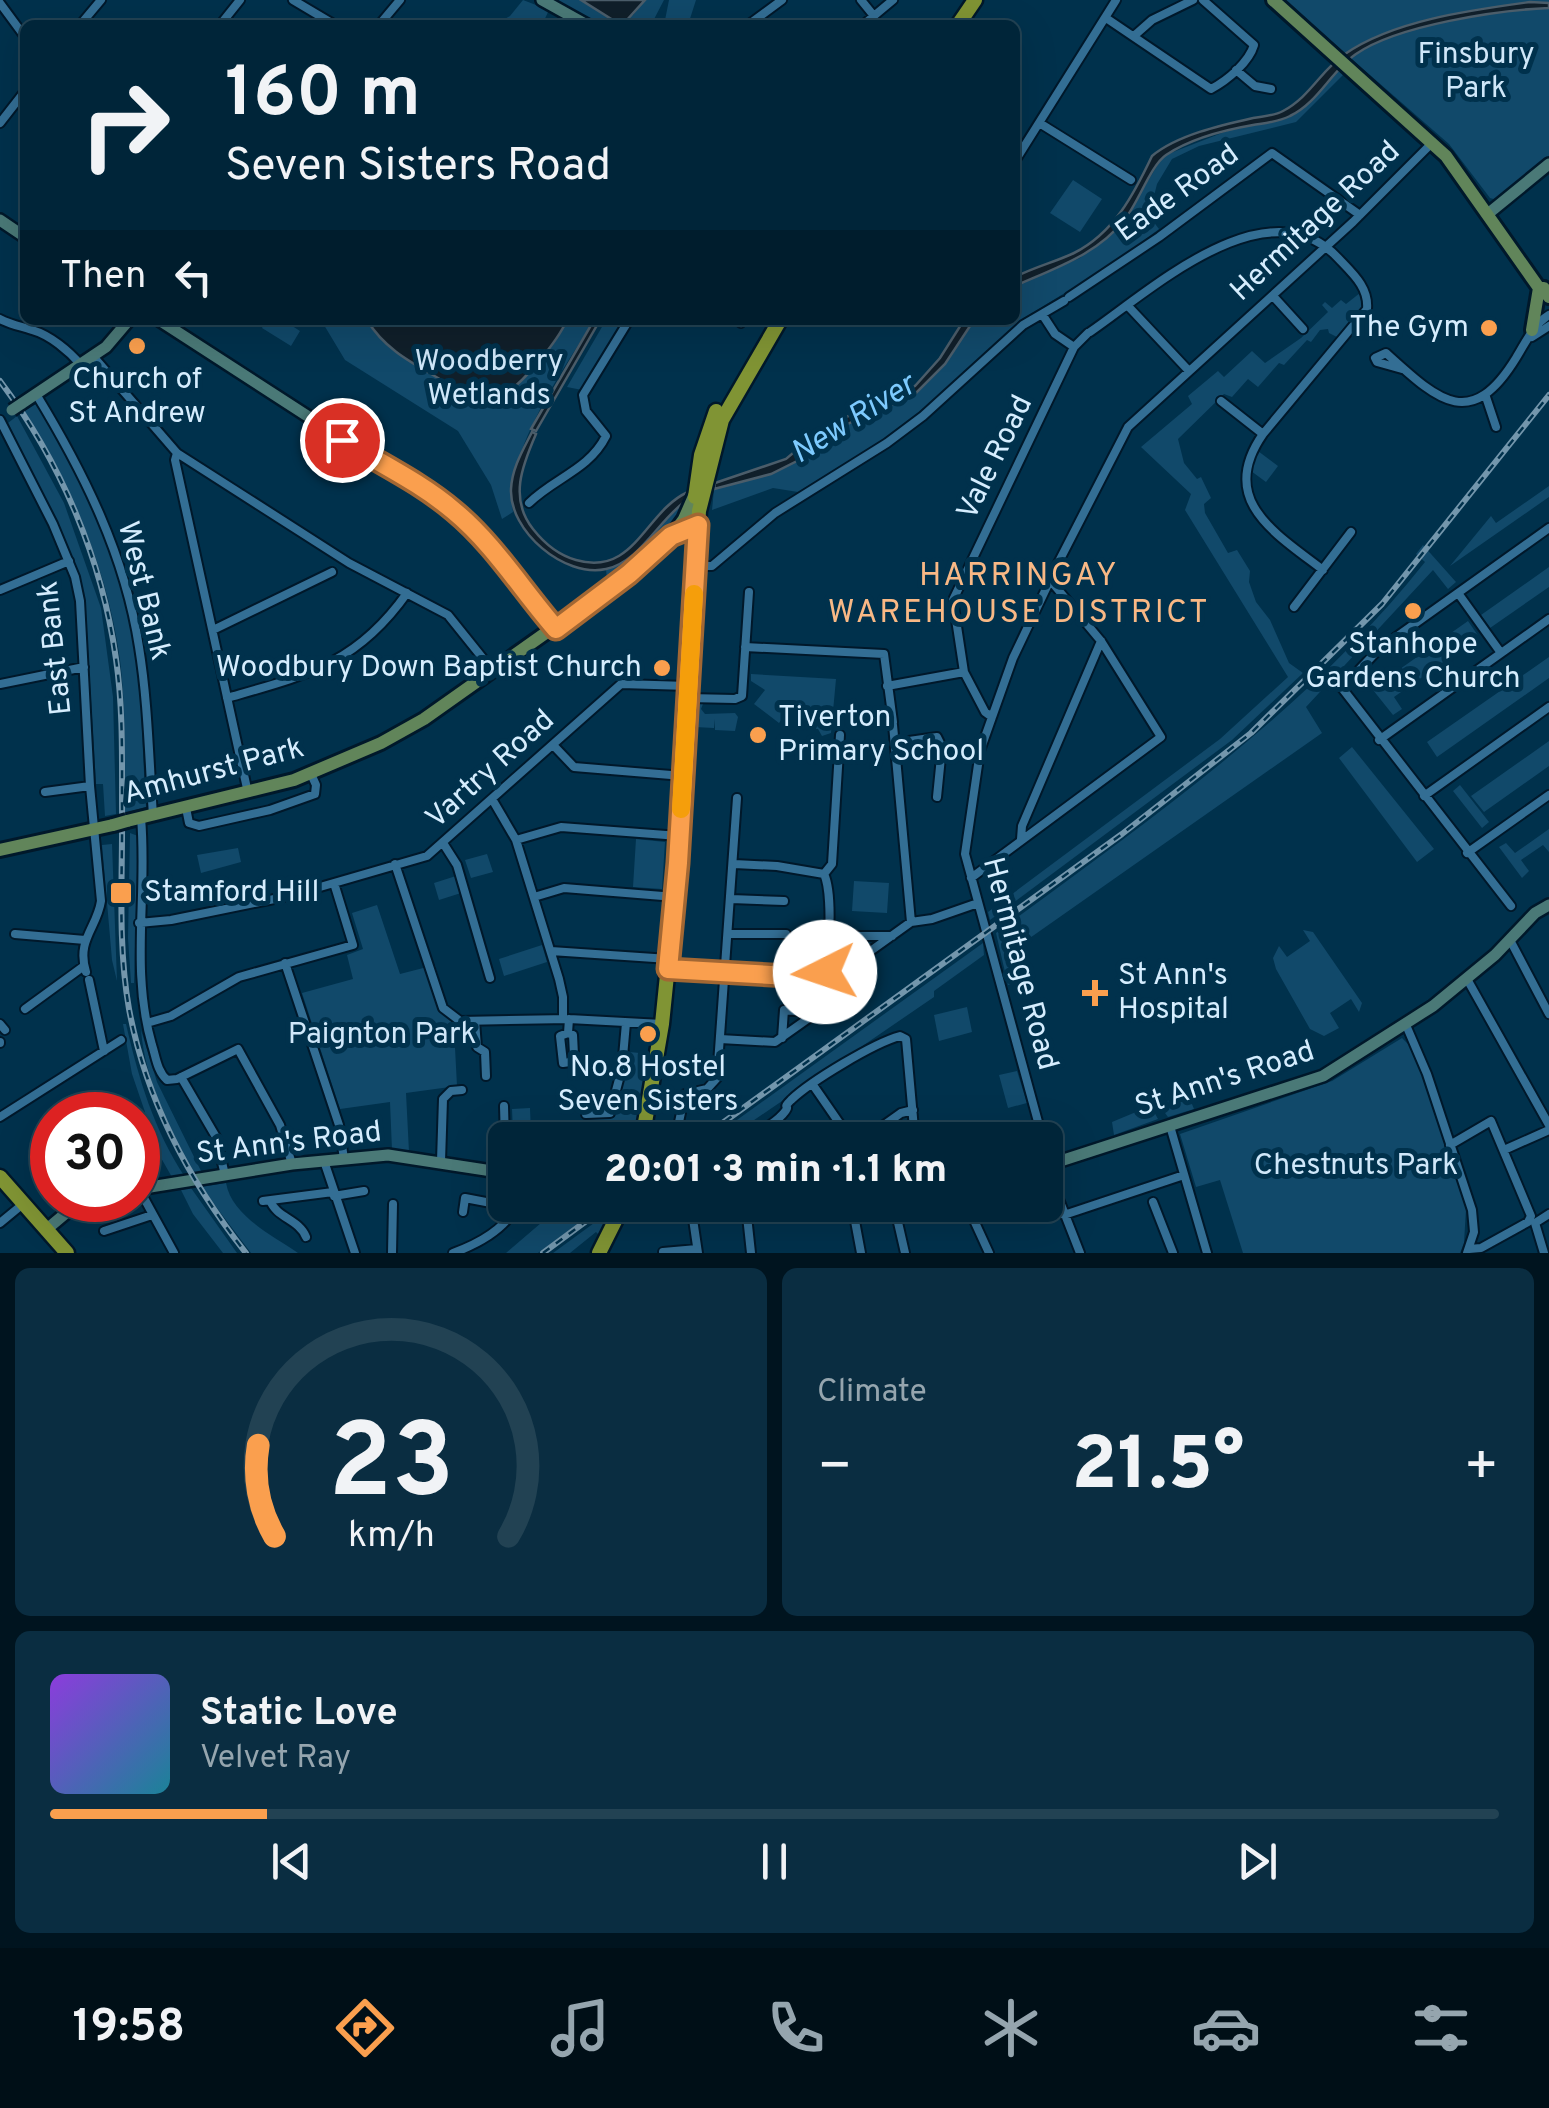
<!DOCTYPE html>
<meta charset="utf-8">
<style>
:root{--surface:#002539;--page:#0a2d41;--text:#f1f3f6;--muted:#95a5ae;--line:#224253;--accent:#fa9f4e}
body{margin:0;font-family:Overpass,sans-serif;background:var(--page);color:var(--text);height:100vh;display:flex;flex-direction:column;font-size:38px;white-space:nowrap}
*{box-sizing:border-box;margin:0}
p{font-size:32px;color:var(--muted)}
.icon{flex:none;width:55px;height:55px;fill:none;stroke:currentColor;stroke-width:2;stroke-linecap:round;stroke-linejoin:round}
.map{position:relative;height:1253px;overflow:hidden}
.drawer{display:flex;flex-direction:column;gap:15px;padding:15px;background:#00141f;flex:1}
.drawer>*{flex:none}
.hud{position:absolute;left:20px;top:20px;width:1000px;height:305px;border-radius:15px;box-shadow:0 10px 40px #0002,0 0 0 2px var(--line);background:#002539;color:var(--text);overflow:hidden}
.speed{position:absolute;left:30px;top:1092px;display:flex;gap:20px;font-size:50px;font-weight:700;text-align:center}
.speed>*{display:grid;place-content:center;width:130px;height:130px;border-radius:50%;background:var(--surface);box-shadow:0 10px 40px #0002,0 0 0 2px var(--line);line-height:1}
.speed .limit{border:15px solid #d22;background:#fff;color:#111}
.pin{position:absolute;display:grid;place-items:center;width:85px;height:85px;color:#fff;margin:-42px;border:5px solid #fff;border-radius:50%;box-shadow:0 2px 10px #0007}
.me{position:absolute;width:110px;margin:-55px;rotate:266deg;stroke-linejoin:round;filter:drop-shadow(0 0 8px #0008)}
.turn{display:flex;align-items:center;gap:35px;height:210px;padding:0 40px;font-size:45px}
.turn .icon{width:130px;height:130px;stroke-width:2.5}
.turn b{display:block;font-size:70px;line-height:85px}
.then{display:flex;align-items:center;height:95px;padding:0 40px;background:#0003;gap:20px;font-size:38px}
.big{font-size:75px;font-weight:800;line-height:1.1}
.drawer .widget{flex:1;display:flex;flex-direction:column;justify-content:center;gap:15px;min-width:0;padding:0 35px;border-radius:15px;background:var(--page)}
.drawer .dial{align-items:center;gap:0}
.dial svg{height:260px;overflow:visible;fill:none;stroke:var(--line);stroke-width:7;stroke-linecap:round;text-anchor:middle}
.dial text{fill:var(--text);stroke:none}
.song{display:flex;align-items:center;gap:30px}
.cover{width:120px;height:120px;border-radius:15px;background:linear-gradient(135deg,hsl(270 70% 55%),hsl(190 70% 35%))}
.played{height:10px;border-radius:5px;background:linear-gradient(90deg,var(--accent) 15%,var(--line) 15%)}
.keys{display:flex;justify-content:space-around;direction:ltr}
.heat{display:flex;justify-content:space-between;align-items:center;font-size:55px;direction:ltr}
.drawer .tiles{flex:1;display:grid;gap:15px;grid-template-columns:1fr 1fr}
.widget:last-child{grid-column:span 2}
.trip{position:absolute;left:488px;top:1122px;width:575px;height:100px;border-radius:15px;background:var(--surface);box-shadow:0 10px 40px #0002,0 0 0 2px var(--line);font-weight:800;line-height:100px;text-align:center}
.tab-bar{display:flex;height:160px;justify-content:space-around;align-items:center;background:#000f17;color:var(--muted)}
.tab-bar .icon{width:70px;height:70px}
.tab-bar .active{color:var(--accent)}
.tab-bar b{font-size:45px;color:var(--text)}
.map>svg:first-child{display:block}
.green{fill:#11496a}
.water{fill:#101f2a;stroke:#4b5d6a;stroke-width:2.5}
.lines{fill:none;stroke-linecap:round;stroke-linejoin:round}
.street-casing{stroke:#00182a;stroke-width:12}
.secondary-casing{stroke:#00182a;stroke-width:16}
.primary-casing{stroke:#00182a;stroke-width:18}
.highway-casing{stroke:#00182a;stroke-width:19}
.street{stroke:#336e94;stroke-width:8}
.secondary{stroke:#4a7977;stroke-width:11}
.primary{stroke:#61855a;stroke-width:12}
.highway{stroke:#809434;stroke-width:14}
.rail-casing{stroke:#7396ac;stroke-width:6}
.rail{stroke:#00314c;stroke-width:2.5;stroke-dasharray:8;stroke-linecap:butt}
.secondary-bridge-casing{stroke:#00182a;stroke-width:16;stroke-linecap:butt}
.primary-bridge-casing{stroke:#00182a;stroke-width:18;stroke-linecap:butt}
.secondary-bridge{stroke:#4a7977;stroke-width:11}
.primary-bridge{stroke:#61855a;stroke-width:12}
.route-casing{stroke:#a26733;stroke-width:25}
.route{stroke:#fa9f4e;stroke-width:18}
.slow{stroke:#f59e0b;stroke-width:18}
.poi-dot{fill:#fa9f4e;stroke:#00314c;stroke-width:4}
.labels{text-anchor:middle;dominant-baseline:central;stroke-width:10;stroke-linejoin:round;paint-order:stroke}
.park-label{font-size:30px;fill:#cfe7f9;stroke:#00314c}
.street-label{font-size:30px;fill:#d5edfe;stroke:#00314c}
.poi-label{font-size:30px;fill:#d5edfe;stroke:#00314c}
.water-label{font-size:32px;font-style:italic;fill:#7dcafe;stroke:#00314c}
.neighbourhood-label{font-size:32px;letter-spacing:2.5px;fill:#f8b885;stroke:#00314c}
</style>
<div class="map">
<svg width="1549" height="1253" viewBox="0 0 1549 1253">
<rect width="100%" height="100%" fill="#00314c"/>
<!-- green -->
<path class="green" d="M523 0 549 10 542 25H494L510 16Z
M555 0H581L613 20 633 15 645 0H664L651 25H599Z
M669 0H696L688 25H664Z
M1284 0H1549V156L1497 200 1490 198 1449 144Z
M1338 69 1344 74 1296 122 1199 146 1172 159 1157 184 1149 216 1159 229 1118 260 1021 320 924 408 880 441 798 492 773 488 712 510 714 489 772 474 797 461 824 436 838 428 914 395 945 364 974 320H1015V286L1080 258 1122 224 1163 156 1227 131 1286 118 1310 102Z
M1073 180 1102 199 1080 232 1050 213Z
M1360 293 1362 309 1339 338 1329 333 1328 329 1320 330 1311 342 1307 340 1284 365 1279 363 1258 387 1248 379 1232 397 1224 394 1178 439 1184 463 1197 479 1201 477 1211 498 1204 504 1205 513 1228 553 1237 550 1250 571 1249 582 1256 602 1270 620 1289 663 1303 673 1232 740 990 920 988 912 1220 739 1288 677 1185 510 1191 494 1141 447 1192 404 1188 396 1218 371 1224 377 1252 351 1265 363 1301 338 1328 312 1322 305 1325 302 1332 308 1341 300 1346 304Z
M266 320H283L300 331 291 346 262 328Z
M321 320H594C563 370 504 453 513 512L502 519 491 485 458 431 345 360Z
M606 320H624L582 390 567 387Z
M36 404C82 479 120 558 134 646 143 699 142 754 146 807L125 813C125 762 126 710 120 660 108 571 72 486 24 411Z
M17 416 64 503 101 608 113 697 116 814 105 816 103 784H96L86 615 81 584 52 512 8 423Z
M1258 451 1278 466 1266 482 1251 471Z
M1549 486V497L1450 566 1491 516 1496 523Z
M687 500 670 527 607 580 606 569C641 555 657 521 687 500Z
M1423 545 1456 582 1448 589 1433 570 1306 707 1322 733 1017 947 1026 979 1008 985 996 933C1148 821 1306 712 1425 562L1416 554Z
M1549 567V587L1490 628 1481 615Z
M1468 621 1479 637 1394 697 1402 709 1393 715 1365 680 1376 673 1383 681Z
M1549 657V678L1437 757 1427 742Z
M751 674 836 679 831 733 822 736 818 729H812V724L791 708 779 723 754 704 765 690 751 681Z
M696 704H703L701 709 705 714 735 713 738 717 735 731 715 730V719L714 728 695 727Z
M1549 741V766L1484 812 1471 796Z
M1352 747 1434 849 1417 862 1339 758Z
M1460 785 1489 822 1482 828 1453 791Z
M1549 829V852L1543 845 1521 860 1529 871 1522 878 1499 847 1506 843 1515 853Z
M130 833 138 836 134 983H131L128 938Z
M636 839 665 842 662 889 633 887Z
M112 844 117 981 112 960 102 845Z
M238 848 241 862 201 873 197 855Z
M487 854 493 872 471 878 465 860Z
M456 876 461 893 439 900 434 883Z
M854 881 889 883 887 913 852 911Z
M377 905 400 974 435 965 454 1029 457 1086 406 1093 409 1152 392 1150 390 1102 340 1109 302 993 353 979 347 955 363 949 352 913Z
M1303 930 1313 932 1362 1003 1359 1012 1351 999 1330 1013 1339 1028 1324 1036 1310 1029 1276 969 1273 958 1279 946 1287 957 1310 941Z
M983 943 984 955 934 991V997L725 1140H709Z
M542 945 547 962 504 976 499 959Z
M967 1007 972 1032 939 1041 934 1015Z
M123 1024H126C139 1080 154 1130 185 1177L173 1179 144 1128 145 1112 132 1074Z
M141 1030 157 1082 202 1173 194 1175C171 1131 145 1081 141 1030Z
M1402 1038 1413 1049 1466 1209 1464 1243 1460 1253H1243L1220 1180 1196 1187 1180 1134 1332 1081Z
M629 1052 651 1054 636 1140H584L587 1117H614Z
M1017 1071 1027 1103 1008 1108 999 1075Z
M1188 1094 1194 1109 1168 1117 1162 1109 1164 1102Z
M1148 1107 1152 1108 1158 1119 1114 1135 1112 1122Z
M530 1108 531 1133 513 1134 512 1109Z
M226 1183C232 1216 272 1235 298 1253H251L201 1187Z
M191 1188 237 1253H223L193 1214 181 1190Z
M562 1205H604L538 1253H506Z
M616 1207 600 1236 596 1232 570 1253H553Z"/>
<!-- water -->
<path class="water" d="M581 0H645L625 22 613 20Z
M1530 2 1549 3V8C1499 10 1398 25 1356 54 1331 71 1318 103 1290 116 1278 122 1265 123 1253 125 1224 130 1190 139 1166 155 1151 165 1138 203 1125 219 1097 255 1055 268 1015 286V277C1034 267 1055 262 1074 253 1114 233 1134 194 1152 156 1177 135 1222 125 1253 118 1264 116 1274 116 1283 111 1310 97 1321 70 1345 54 1394 20 1472 10 1530 2Z
M367 320H567C558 340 522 386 502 395 492 400 480 400 469 398 434 371 391 360 367 320Z
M594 320H600L536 431 531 429Z
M964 320H974L945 364 914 395 838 428 824 436 797 461 771 474 714 489 715 483 786 459 824 427 915 386 940 358Z
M532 432 536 434C522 466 509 499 533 529 544 543 558 555 576 560 635 577 645 511 688 492L687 500C659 519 640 562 606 569 564 578 509 531 511 489 512 468 523 450 532 432Z"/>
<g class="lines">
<defs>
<path id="street" d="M293 0 335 25
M861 0 874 16
M0 3 25 37
M1106 18 1211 89C1228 80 1249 62 1254 45L1203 0
M80 25 101 0
M220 25 240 0
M379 25 400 0
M748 25 782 0
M863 25 893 0
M1135 35 1152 20 1193 0
M1236 70 1255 86 1271 89
M0 123 25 91
M1041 124 1131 180
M1015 161 1116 0
M1273 296 1303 329
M1069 297 1159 237 1272 153 1360 215
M1128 306 1189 371
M1042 314 1055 334 1074 347
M0 319C12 325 20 326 32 330 50 335 69 351 81 365
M737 320 741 323
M1090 332C1151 290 1268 183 1338 258 1352 273 1369 287 1367 309L1263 434C1217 500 1275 533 1323 570
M1532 337 1549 326
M93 356 177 453 349 563 448 615 493 671
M1402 369 1377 362 1375 358 1386 353C1437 399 1470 433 1516 358 1526 342 1533 325 1549 315
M36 394C84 473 125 555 139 647 148 702 149 760 153 815
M1486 397 1496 427
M1221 401 1263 434
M0 420 53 524 75 577 80 601 90 786 101 901C97 928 76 940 86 972
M177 453 175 460 248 793
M529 503C554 478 589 470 606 436L586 411 583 395 629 320
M696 566H712L775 513 887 443 923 416 1023 325 1064 301
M1054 571 1128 427 1353 222 1433 142
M0 590 69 561
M1458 593 1501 653
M1294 607 1351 532
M213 630 332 572
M745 647 884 654 893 722
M0 684 84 667
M887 686 964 672
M227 698C307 675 357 664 407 593
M688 698 735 699 742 696 749 592
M992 717 985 712 964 672 953 600 1074 347 1088 333
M893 725 911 922
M1379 740 1549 619
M895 743 937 737 942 747 937 797
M553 745 574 767 683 776
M45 792 90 786
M1424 796 1549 707
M492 799 516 840 559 979 563 997V1019
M186 808 189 823 199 826 270 810 315 794 316 785 311 774
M141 818C148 894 130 969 152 1045 156 1057 157 1071 167 1080L177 1079 238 1049 280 1125 292 1164
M1021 839 1022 826 1101 641
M516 840 561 827 679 836
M443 843 457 865 490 978
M1467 853 1549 795
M395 864 443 1008 460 1021 569 1019 662 1024
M734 864 777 866 824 874
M824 874 832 864 840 735
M971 878 1161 737 1101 641 1050 580
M534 897 564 888 675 897
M731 899 784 901
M1511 906 1342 688 1378 650 1549 528
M139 923 171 920 289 896 427 856 621 684 688 686
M15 934 85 940
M729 934H786
M1510 940 1549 1014
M551 951 669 959
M285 963 339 1125 344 1159
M853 963 857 936H892
M668 969 824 978 837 975 911 922 932 919 978 903
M1467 979 1549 1125
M89 980 104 1051
M25 1009 84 966
M475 1021 477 1047 485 1052 486 1076
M147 1023 171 1016 239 977 353 945 334 883
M0 1024 5 1030
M1406 1025 1427 1074 1472 1210 1474 1232 1467 1253
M568 1033 560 1036 563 1063 570 1062 574 1055 573 1035 568 1033 569 1019
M782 1038 784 1010 816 1013
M720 1039 775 1042 816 1013C828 990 835 897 824 874
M0 1043V1042
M181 1077 216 1137 225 1175
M813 1085 851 1140
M504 1106 505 1141
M586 1114 610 1113 622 1068 626 1023
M0 1117 121 1040
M679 1122 685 1094 707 1089 717 1078 737 798
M1170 1126 1207 1253
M744 1140C756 1134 774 1124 783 1114 793 1102 780 1111 791 1100 811 1081 874 1043 900 1036L906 1039 915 1140
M863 1140 901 1113 913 1110
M1043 1140 965 854 980 751 1013 658 1053 574
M1450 1145 1491 1121 1531 1216 1528 1222 1481 1248 1469 1249
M1045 1147 1050 1164
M1504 1150 1549 1130
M324 1161 355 1253
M441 1161 443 1099 451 1091 462 1090
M139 1189 174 1253
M1055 1189 1080 1253
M334 1196 364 1191
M270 1200C276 1218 299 1219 306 1237
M263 1201 333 1192
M1153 1202 1173 1253
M696 1205 693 1219 698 1253
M852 1205 861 1253
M894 1205 905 1253
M967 1205 989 1253
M746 1207 751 1253
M463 1212 465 1198 517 1208
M1064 1215 1184 1175
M0 1223 23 1204
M104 1231 152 1215
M663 1252 697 1249
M392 1253 393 1204
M453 1253C478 1244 505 1230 517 1205
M1544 1253 1535 1223 1549 1214"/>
<path id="secondary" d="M542 0 587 25
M1489 213 1549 164
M0 220 25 237
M159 320 448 507 499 558 555 629
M21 404 106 347 129 320
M1045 1166 1323 1076 1433 1006 1495 955 1535 913 1549 905
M138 1189 292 1164 388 1155 505 1173
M701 1205H767
M47 1229 72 1208 89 1200"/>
<path id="primary" d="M1273 0 1446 156 1539 288H1544L1549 297
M1532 330 1539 288
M127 821 294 780 381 743 424 719 629 574 671 537 684 519 695 494
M0 850 113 825"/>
<path id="highway" d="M958 25 975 0
M695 497 701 455 716 411
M642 1140 662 1024 675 897 699 511 722 420 780 320
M0 1177 67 1253
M599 1253 623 1205"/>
</defs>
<!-- street casing -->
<use href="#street" class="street-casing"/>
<!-- secondary casing -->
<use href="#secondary" class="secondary-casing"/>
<!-- primary casing -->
<use href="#primary" class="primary-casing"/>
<!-- highway casing -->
<use href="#highway" class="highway-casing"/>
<!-- street -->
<use href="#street" class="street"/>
<!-- secondary -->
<use href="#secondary" class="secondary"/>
<!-- primary -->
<use href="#primary" class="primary"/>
<!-- highway -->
<use href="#highway" class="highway"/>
<defs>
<path id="rail" d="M0 381C61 462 102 559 116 659 123 707 122 755 122 804 123 872 117 941 129 1009 146 1100 189 1181 246 1253
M699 1140 1122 834 1251 733 1382 604 1549 395
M543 1253 608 1205"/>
</defs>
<!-- rail casing -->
<use href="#rail" class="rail-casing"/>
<!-- rail -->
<use href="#rail" class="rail"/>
<defs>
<path id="secondary-bridge" d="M12 410 21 404"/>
<path id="primary-bridge" d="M113 825 127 821"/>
</defs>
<!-- secondary-bridge casing -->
<use href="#secondary-bridge" class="secondary-bridge-casing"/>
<!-- primary-bridge casing -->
<use href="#primary-bridge" class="primary-bridge-casing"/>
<!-- secondary-bridge -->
<use href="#secondary-bridge" class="secondary-bridge"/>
<!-- primary-bridge -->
<use href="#primary-bridge" class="primary-bridge"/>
</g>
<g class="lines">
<defs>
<path id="route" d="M342 440C379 463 420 482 454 511 494 544 522 590 556 629L629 574 671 536 698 525 678 863 668 969 824 978 825 972"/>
</defs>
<!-- route casing -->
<use href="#route" class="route-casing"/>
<!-- route -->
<use href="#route" class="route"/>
<!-- slow -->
<path class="slow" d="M681 809 694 594"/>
</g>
<!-- markers -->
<g class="poi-dot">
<circle cx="1489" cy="328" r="10"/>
<circle cx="137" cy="346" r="10"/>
<circle cx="1413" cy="611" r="10"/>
<circle cx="662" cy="668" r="10"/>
<circle cx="758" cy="735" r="10"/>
<rect x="109" y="881" width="24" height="24" rx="5"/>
<path d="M1090 978h10v10h10v10h-10v10h-10v-10h-10v-10h10z"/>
<circle cx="648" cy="1034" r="10"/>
</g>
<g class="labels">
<!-- park labels -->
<g class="park-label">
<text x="1476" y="55">Finsbury<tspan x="1476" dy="34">Park</tspan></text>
<text x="489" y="362">Woodberry<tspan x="489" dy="34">Wetlands</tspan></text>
<text x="382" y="1035">Paignton Park</text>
<text x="1356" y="1166">Chestnuts Park</text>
</g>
<!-- street labels -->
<g class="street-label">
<text transform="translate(1178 194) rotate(-36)">Eade Road</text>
<text transform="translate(1316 222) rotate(-43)">Hermitage Road</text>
<text transform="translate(996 458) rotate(-64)">Vale Road</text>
<text transform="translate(143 591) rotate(76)">West Bank</text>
<text transform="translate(56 648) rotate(-96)">East Bank</text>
<text transform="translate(491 770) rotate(-42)">Vartry Road</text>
<text transform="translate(214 772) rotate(-15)">Amhurst Park</text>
<text transform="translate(1019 964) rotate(75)">Hermitage Road</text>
<text transform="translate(1225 1080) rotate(-18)">St Ann's Road</text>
<text transform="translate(289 1144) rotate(-7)">St Ann's Road</text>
</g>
<!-- poi labels -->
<g class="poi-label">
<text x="1469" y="328" text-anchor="end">The Gym</text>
<text x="137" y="380">Church of<tspan x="137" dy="34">St Andrew</tspan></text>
<text x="1413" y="645">Stanhope<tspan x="1413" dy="34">Gardens Church</tspan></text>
<text x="642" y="668" text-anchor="end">Woodbury Down Baptist Church</text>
<text x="778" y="718" text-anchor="start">Tiverton<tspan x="778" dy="34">Primary School</tspan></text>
<text x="144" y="893" text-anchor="start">Stamford Hill</text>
<text x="1118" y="976" text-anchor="start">St Ann's<tspan x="1118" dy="34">Hospital</tspan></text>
<text x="648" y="1068">No.8 Hostel<tspan x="648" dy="34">Seven Sisters</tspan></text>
</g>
<!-- water labels -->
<g class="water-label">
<text transform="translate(854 420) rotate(-32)">New River</text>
</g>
<!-- neighbourhood labels -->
<g class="neighbourhood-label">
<text x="1019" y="577">HARRINGAY<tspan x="1019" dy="37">WAREHOUSE DISTRICT</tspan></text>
</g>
</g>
</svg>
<div class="speed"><div class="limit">30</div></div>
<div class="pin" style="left:342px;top:440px;background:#d93025"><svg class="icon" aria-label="arrive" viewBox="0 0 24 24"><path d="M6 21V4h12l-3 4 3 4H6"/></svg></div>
<svg class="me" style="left:825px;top:972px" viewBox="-20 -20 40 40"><circle r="19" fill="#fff"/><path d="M0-13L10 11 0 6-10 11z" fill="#fa9f4e"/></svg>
<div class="trip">20:01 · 3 min · 1.1 km</div>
<div class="hud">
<div class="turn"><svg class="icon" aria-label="right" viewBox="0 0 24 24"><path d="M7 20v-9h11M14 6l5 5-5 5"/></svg><div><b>160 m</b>Seven Sisters Road</div></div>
<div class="then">Then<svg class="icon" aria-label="left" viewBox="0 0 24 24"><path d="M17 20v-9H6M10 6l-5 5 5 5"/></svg></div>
</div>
</div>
<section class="drawer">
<div class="tiles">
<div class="widget dial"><svg viewBox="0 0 100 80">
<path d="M14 69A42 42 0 1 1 86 69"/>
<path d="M14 69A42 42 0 0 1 9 41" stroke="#fa9f4e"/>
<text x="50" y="56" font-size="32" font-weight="700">23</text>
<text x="50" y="72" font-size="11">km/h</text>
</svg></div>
<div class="widget"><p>Climate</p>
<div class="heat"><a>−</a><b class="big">21.5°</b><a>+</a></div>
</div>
<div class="widget">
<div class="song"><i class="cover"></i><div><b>Static Love</b><p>Velvet Ray</p></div></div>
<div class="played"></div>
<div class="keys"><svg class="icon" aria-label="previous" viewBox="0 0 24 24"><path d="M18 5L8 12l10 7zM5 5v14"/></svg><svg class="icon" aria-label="pause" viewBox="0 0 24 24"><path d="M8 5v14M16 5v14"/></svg><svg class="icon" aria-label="next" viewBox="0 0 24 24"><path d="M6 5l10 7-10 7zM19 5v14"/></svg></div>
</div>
</div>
</section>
<nav class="tab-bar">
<b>19:58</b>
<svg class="icon active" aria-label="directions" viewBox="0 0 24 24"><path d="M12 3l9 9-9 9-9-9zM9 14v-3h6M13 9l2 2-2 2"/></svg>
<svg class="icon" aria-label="music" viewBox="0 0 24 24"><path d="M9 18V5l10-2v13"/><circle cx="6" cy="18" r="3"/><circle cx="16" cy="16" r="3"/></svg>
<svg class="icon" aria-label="phone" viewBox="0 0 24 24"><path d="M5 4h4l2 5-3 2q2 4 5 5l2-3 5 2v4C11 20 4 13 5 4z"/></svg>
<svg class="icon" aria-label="climate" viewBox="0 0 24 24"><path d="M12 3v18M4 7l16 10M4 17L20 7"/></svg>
<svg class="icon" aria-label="car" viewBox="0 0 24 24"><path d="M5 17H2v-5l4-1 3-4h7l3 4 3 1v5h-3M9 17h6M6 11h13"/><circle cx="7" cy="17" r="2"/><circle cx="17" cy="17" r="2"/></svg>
<svg class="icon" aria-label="filters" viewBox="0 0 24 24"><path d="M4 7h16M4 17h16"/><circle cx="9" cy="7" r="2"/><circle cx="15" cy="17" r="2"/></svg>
</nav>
